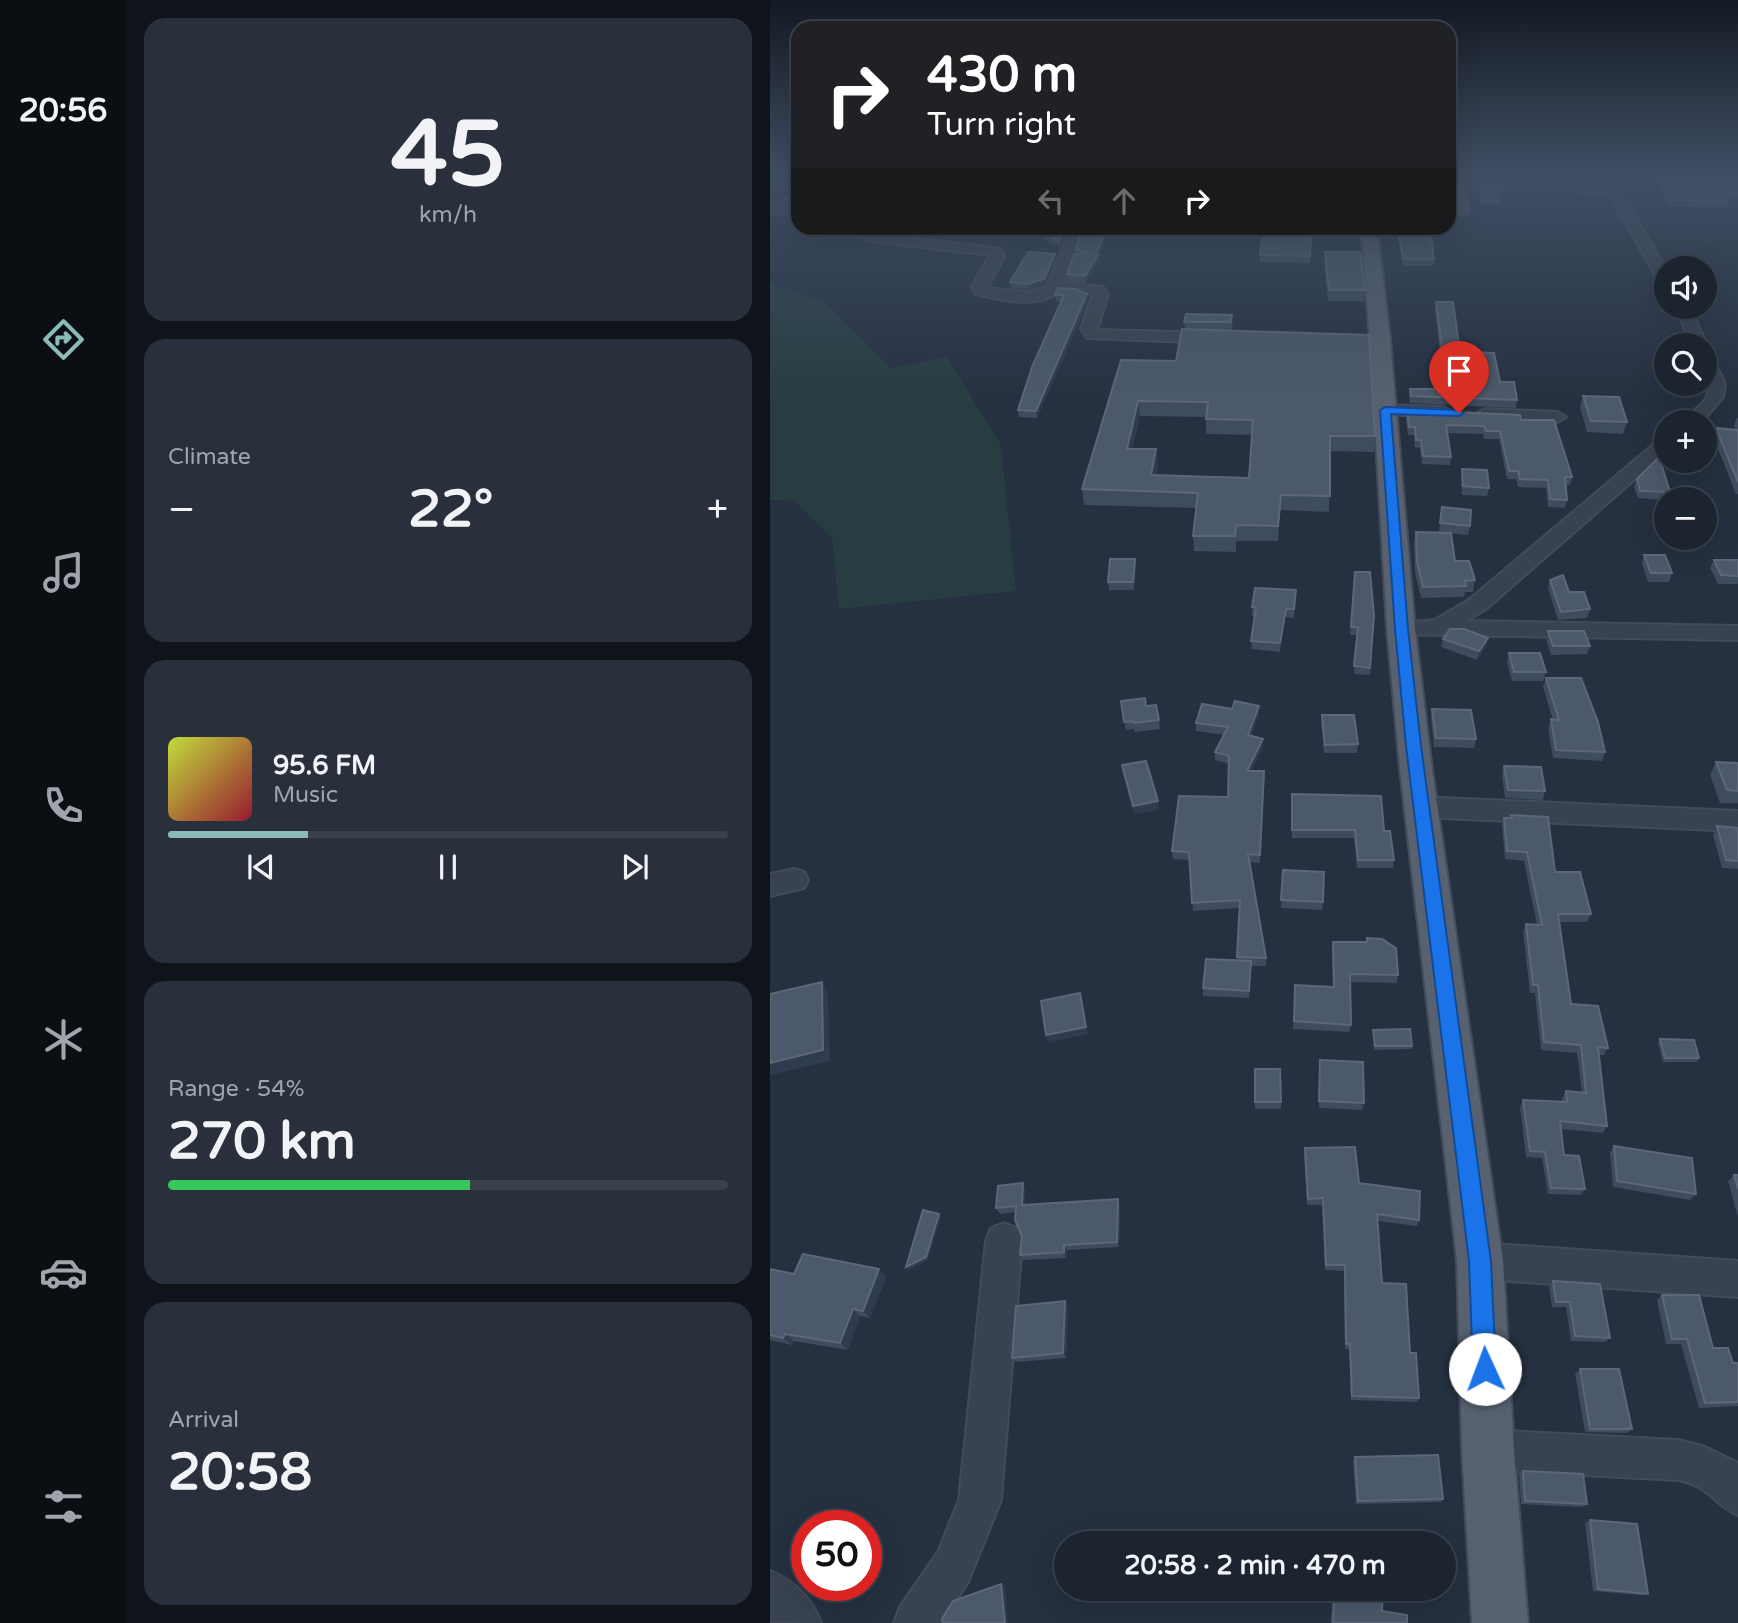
<!DOCTYPE html>
<meta charset="utf-8">
<style>
:root{--surface:#1c2430;--page:#29303c;--text:#f1f3f6;--muted:#a0a4ab;--line:#3a414c;--accent:#8bbbb9}
body{margin:0;font-family:"Varela Round",sans-serif;background:var(--page);color:var(--text);height:100vh;display:flex;flex-direction:column;font-size:26px;white-space:nowrap}
*{box-sizing:border-box;margin:0}
p{font-size:23px;color:var(--muted)}
.icon{flex:none;width:38px;height:38px;fill:none;stroke:currentColor;stroke-width:2;stroke-linecap:round;stroke-linejoin:round}
.map{position:relative;flex:1;overflow:hidden}
.panel{display:flex;flex-direction:column;gap:18px;padding:18px;background:#0f141a;width:644px}
.panel>*{flex:none}
.guide{position:absolute;left:21px;top:21px;width:665px;height:214px;border-radius:21px;box-shadow:0 7px 28px #0002,0 0 0 2px var(--line);background:#202124;color:#fff;overflow:hidden}
.fabs{position:absolute;left:884px;top:256px;display:grid;gap:14px}
.fabs a{display:grid;place-items:center;width:63px;height:63px;border-radius:50%;background:var(--surface);box-shadow:0 7px 28px #0002,0 0 0 2px var(--line);font-size:35px}
.speed{position:absolute;left:21px;top:1510px;display:flex;gap:14px;font-size:35px;font-weight:700;text-align:center}
.speed>*{display:grid;place-content:center;width:91px;height:91px;border-radius:50%;background:var(--surface);box-shadow:0 7px 28px #0002,0 0 0 2px var(--line);line-height:1}
.speed .limit{border:10px solid #d22;background:#fff;color:#111}
.pin{position:absolute;display:grid;place-items:center;width:60px;height:60px;color:#fff;margin:-72px -30px;border-radius:50% 50% 50% 0;rotate:-45deg;box-shadow:0 0 7px #0007}
.pin .icon{rotate:45deg}
.me{position:absolute;width:77px;margin:-38px;rotate:358deg;stroke-linejoin:round;filter:drop-shadow(0 0 5px #0008)}
.turn{display:flex;align-items:center;gap:24px;height:147px;padding:0 21px;font-size:32px}
.turn .icon{width:91px;height:91px;stroke-width:2.5}
.turn b{display:block;font-size:49px;line-height:60px}
.lanes{display:flex;align-items:center;height:66px;padding:0 21px;background:#0003;justify-content:center;gap:35px;direction:ltr}
.lanes .off{opacity:.35}
.big{font-size:52px;font-weight:700;line-height:1.1}
.panel .tile{flex:1;display:flex;flex-direction:column;justify-content:center;gap:10px;min-width:0;padding:0 24px;border-radius:21px;background:var(--page)}
.panel .dial{align-items:center;gap:0}
.dial b{font-size:91px;line-height:1}
.song{display:flex;align-items:center;gap:21px}
.cover{width:84px;height:84px;border-radius:10px;background:linear-gradient(135deg,hsl(70 70% 55%),hsl(350 70% 35%))}
.played{height:7px;border-radius:4px;background:linear-gradient(90deg,var(--accent) 25%,var(--line) 25%)}
.keys{display:flex;justify-content:space-around;direction:ltr}
.heat{display:flex;justify-content:space-between;align-items:center;font-size:38px;direction:ltr}
.charge{height:10px;border-radius:5px;background:linear-gradient(90deg,#34c759 54%,var(--line) 0)}
.trip{position:absolute;left:284px;top:1531px;width:402px;height:70px;border-radius:35px;background:var(--surface);box-shadow:0 7px 28px #0002,0 0 0 2px var(--line);font-weight:700;line-height:70px;text-align:center}
main{display:flex;flex:1;min-height:0}
.tab-bar{display:flex;flex-direction:column;width:126px;justify-content:space-around;align-items:center;background:#0b0e13;color:var(--muted)}
.tab-bar .icon{width:49px;height:49px}
.tab-bar .selected{color:var(--accent)}
.tab-bar b{font-size:32px;color:var(--text)}
.map>svg:first-child{display:block}
.green{fill:#273d41}
.lines{fill:none;stroke-linecap:round;stroke-linejoin:round}
.minor-casing{stroke:#424b59;stroke-width:4}
.major-casing{stroke:#424b59;stroke-width:4}
.minor{fill:#394250;fill-rule:evenodd}
.major{fill:#576170;fill-rule:evenodd}
.wall{fill:#3f4c5e;fill-rule:evenodd}
.shaded-wall{fill:#2f3c4d}
.building{fill:#4c596a;stroke:#5c6879;stroke-width:2;fill-rule:evenodd}
.route{fill:#1a73e8;stroke:#114b97;stroke-width:2}
</style>
<main>
<nav class="tab-bar">
<b>20:56</b>
<svg class="icon selected" aria-label="directions" viewBox="0 0 24 24"><path d="M12 3l9 9-9 9-9-9zM9 14v-3h6M13 9l2 2-2 2"/></svg>
<svg class="icon" aria-label="music" viewBox="0 0 24 24"><path d="M9 18V5l10-2v13"/><circle cx="6" cy="18" r="3"/><circle cx="16" cy="16" r="3"/></svg>
<svg class="icon" aria-label="phone" viewBox="0 0 24 24"><path d="M5 4h4l2 5-3 2q2 4 5 5l2-3 5 2v4C11 20 4 13 5 4z"/></svg>
<svg class="icon" aria-label="climate" viewBox="0 0 24 24"><path d="M12 3v18M4 7l16 10M4 17L20 7"/></svg>
<svg class="icon" aria-label="car" viewBox="0 0 24 24"><path d="M5 17H2v-5l4-1 3-4h7l3 4 3 1v5h-3M9 17h6M6 11h13"/><circle cx="7" cy="17" r="2"/><circle cx="17" cy="17" r="2"/></svg>
<svg class="icon" aria-label="filters" viewBox="0 0 24 24"><path d="M4 7h16M4 17h16"/><circle cx="9" cy="7" r="2"/><circle cx="15" cy="17" r="2"/></svg>
</nav>
<section class="panel">
<div class="tile dial"><b>45</b><p>km/h</p></div>
<div class="tile"><p>Climate</p>
<div class="heat"><a>−</a><b class="big">22°</b><a>+</a></div>
</div>
<div class="tile">
<div class="song"><i class="cover"></i><div><b>95.6 FM</b><p>Music</p></div></div>
<div class="played"></div>
<div class="keys"><svg class="icon" aria-label="previous" viewBox="0 0 24 24"><path d="M18 5L8 12l10 7zM5 5v14"/></svg><svg class="icon" aria-label="pause" viewBox="0 0 24 24"><path d="M8 5v14M16 5v14"/></svg><svg class="icon" aria-label="next" viewBox="0 0 24 24"><path d="M6 5l10 7-10 7zM19 5v14"/></svg></div>
</div>
<div class="tile"><p>Range · 54%</p><b class="big">270 km</b><div class="charge"></div></div>
<div class="tile"><p>Arrival</p><b class="big">20:58</b></div>
</section>
<div class="map">
<svg width="968" height="1623" viewBox="0 0 968 1623">
<rect width="100%" height="100%" fill="#253040"/>
<!-- green -->
<path class="green" d="M0 283 54 302 121 368 177 357 231 445 246 591 69 609 62 537 24 501 0 500Z"/>
<g class="lines">
<defs>
<path id="minor" d="M828 175H840L848 188 896 269V285L889 281 838 192 693 189 687 185 693 181 833 184Z
M0 205 28 207V215L0 213Z
M81 228H95L109 234 231 249 234 257 217 288 259 292 277 287 301 228H314L294 283 333 287 338 295 327 330 445 333 453 338 445 343 317 338 311 329 323 294 288 292C268 309 230 300 206 294L202 287 220 255 107 242 87 236Z
M904 306H919L955 384 953 397 932 422H912C919 413 932 407 937 397 940 391 934 355 934 345H923Z
M616 405 673 407 682 412 673 417 610 414 607 410 610 406Z
M715 409 787 412 796 417 787 422 709 418 706 414Z
M896 438V452L716 609 696 621 968 626V640L623 634 620 629 623 624 665 620 700 599 890 439Z
M650 797 968 811V831L650 817 641 814 637 807 641 800Z
M24 869 34 872 38 880 34 888 0 896V874Z
M234 1223 247 1228 252 1241 231 1500 198 1582 172 1623H124L130 1607 168 1552 189 1500 216 1241 221 1228Z
M710 1243 968 1261V1297L710 1279 697 1274 692 1261 697 1248Z
M718 1430 909 1440 935 1447 968 1463V1515C942 1504 943 1488 909 1480L718 1470 704 1464 698 1450 704 1436Z
M0 1571C26 1582 41 1598 51 1623L0 1622Z"/>
<path id="major" d="M591 228H607L620 339 645 629 662 769 733 1261 744 1450 758 1623H702L692 1450 687 1261 630 769 617 629 600 339Z"/>
</defs>
<!-- minor casing -->
<use href="#minor" class="minor-casing"/>
<!-- major casing -->
<use href="#major" class="major-casing"/>
<!-- minor -->
<use href="#minor" class="minor"/>
<!-- major -->
<use href="#major" class="major"/>
</g>
<!-- wall -->
<path class="wall" d="M679 175 688 181 687 182 700 209 698 217 679 216Z
M708 175H730L729 179H708Z
M881 175H968V200L955 199 957 202 955 208 899 206Z
M710 189 729 202V205H711Z
M28 193V205L14 203 12 199Z
M255 228H299L290 247 255 230Z
M313 228H341L328 257 329 262 315 283 298 281 297 274 307 254 306 249Z
M626 228H660L664 259 663 266H633Z
M541 233 540 263 490 262V255Z
M555 252 595 290 594 301H558L554 262Z
M285 254V259L275 285 259 289 241 288 240 282Z
M306 289 318 301 267 418 249 417 248 410 291 302 286 301 285 295Z
M666 302 689 345 700 352 747 400 746 408 640 403 639 396 640 389H674L665 309Z
M414 322H463L461 330 415 329Z
M351 360 605 436 604 452 560 451 559 512 510 510 508 541H466V552L424 551 423 536 426 508 314 505 312 489ZM370 416 436 417V434L482 435 479 478 386 475 388 465 362 449Z
M813 396 857 422 853 434 817 432 810 407Z
M637 410 751 420 802 477 800 485H795L797 500 795 508 778 507 776 488 748 487 746 479H737L729 439H714L713 434 677 433 681 457 680 465 652 464 650 448 645 447 644 435H638L636 418Z
M967 418H968V494H966L943 436 946 428 966 430 964 425Z
M692 469 719 488 717 496 692 495 691 477Z
M867 479 900 492 898 499 896 500 868 498 864 487Z
M672 507 700 526 698 535 669 532Z
M646 532 685 561 705 580 703 592H695L694 597 651 598 645 573 644 543Z
M874 555 902 573 899 582H878L872 563Z
M944 560H968V584H948L940 568Z
M366 568 364 590H339L338 582Z
M585 572 604 615 600 675 584 674 587 635H580Z
M780 580 799 592 820 609 817 618 788 620 778 588Z
M526 590 524 618 515 617 510 652 481 649 485 616H482V607Z
M778 631 820 646 817 654 781 655 776 639Z
M673 639 716 646 707 660 671 647Z
M739 653 776 672 773 681H742L737 662Z
M776 678 835 752 832 761 783 758 778 728 781 719 783 720 773 687Z
M351 701 376 706 389 720 390 729 365 732 364 729 356 730Z
M662 709 706 739 704 748 664 747 661 718Z
M489 714 481 736 493 747 481 771H494L490 863 479 862 496 958V966H481L479 998 433 996V988L467 960 470 908 423 911 420 860 403 859 402 851 458 797 459 764 445 760V752L454 735 426 731V723Z
M552 715 588 744 587 753H554L551 723Z
M946 762 968 763V803H950L940 775Z
M352 765 389 809 365 814 354 774Z
M734 766 775 791 773 800 735 798 732 774Z
M522 794 614 831 624 860 623 868H587L584 838H522Z
M741 815 785 872 821 914 817 922H789L801 1004 838 1048 834 1055H828L837 1126 833 1133 791 1129 794 1155 815 1189 811 1195 778 1194 772 1158 756 1157 750 1107 753 1100 792 1102V1098L796 1091 812 1092 807 1053 771 1050 765 993H760L753 932 756 924 767 925 754 861 735 859 732 826 734 818H740Z
M947 826 968 828V869L952 868 943 835Z
M513 870 553 902 552 910 511 908Z
M597 938 628 975 627 983 580 982 581 1025 579 1032 523 1029 525 985 563 987 562 950 563 942H596Z
M603 1030 642 1046V1049L604 1050Z
M890 1039 929 1058 927 1062H893L888 1043Z
M550 1060 594 1103 592 1110 549 1108Z
M485 1069 511 1102V1109H485Z
M844 1146 926 1194 920 1200 843 1187 840 1152Z
M535 1148 649 1220 647 1226 608 1221 612 1283 640 1353 649 1398 647 1402 581 1400 579 1349H575L574 1271 555 1270 552 1205H537L534 1155Z
M964 1175H968V1217L958 1181Z
M255 1189V1205L350 1204 349 1247 297 1250 296 1258 253 1260 250 1255 252 1236 245 1212 230 1214 226 1208Z
M0 1269 24 1274 109 1269 116 1277 100 1318 90 1316 78 1350 24 1341 22 1345 0 1340Z
M783 1281 840 1338 835 1342 801 1341 796 1307H782L779 1286Z
M892 1295 943 1348 963 1363H968V1406L929 1408 911 1344H896L887 1300Z
M298 1307 296 1358 246 1362 242 1358Z
M810 1369 862 1429 857 1433 815 1432 805 1374Z
M585 1457 673 1499 671 1502 586 1504 583 1460Z
M753 1471 817 1504 812 1507 751 1504 749 1474Z
M820 1520 878 1594 871 1595 823 1591 815 1523Z
M578 1589H613L612 1611 637 1623H561L562 1602 564 1599 577 1601Z"/>
<!-- shaded-wall -->
<path class="shaded-wall" d="M295 228H299L290 247 289 241Z
M338 228H341L328 257 329 262 315 283V276Z
M285 254V259L275 285 259 289 258 284Z
M317 294 318 301 267 418 266 411Z
M368 401 370 416 358 464 357 449Z
M386 449 388 465 382 490 381 475Z
M365 559 366 568 364 590 363 582Z
M516 609 515 617 510 652V643Z
M718 638 716 646 707 660 709 651Z
M489 706V714L478 743V735Z
M493 739V747L477 780V771Z
M388 801 389 809 365 814 363 806Z
M52 982 58 993 60 1061 0 1075V1063Z
M310 993 318 1034 278 1043 276 1035Z
M253 1183 255 1189V1211L252 1205Z
M348 1199 350 1204 349 1247 347 1242Z
M169 1214 171 1217 158 1260 139 1270 136 1267Z
M294 1245 297 1250 296 1258 294 1252Z
M109 1269 116 1277 100 1318 93 1311Z
M295 1301 298 1307 296 1358 293 1353Z
M83 1309 90 1316 78 1350 70 1343Z
M15 1334 24 1341 22 1345 13 1338Z
M231 1584 235 1586 238 1623H235Z"/>
<!-- building -->
<path class="building" d="M679 175H688L685 181 692 186 700 209 699 212 679 211Z
M886 175H968V194L951 193 957 202 900 200Z
M710 189H729V202L711 201Z
M28 193V201L12 199Z
M263 228H295L289 241Z
M313 228H338L325 255H328L315 276 297 274 304 254H317L306 249Z
M628 228H660L664 259H633Z
M493 232 541 233 540 256 490 255Z
M258 252 285 254 274 279 258 284 240 282Z
M555 252H590L595 290H559Z
M288 288 306 289 317 294 266 411 248 410 262 367 294 295H285Z
M666 302H683L689 345 699 346 700 352 724 353 730 382H744L747 400 641 396 640 389H677Z
M416 314 462 315 461 322H414Z
M412 329 599 335 605 436H560V496L511 495 508 526 466 525 465 536H423L428 493 312 489 351 360 406 361ZM368 401 438 402 436 419 483 420 479 478 381 475 386 449H357Z
M813 396 849 397 857 422 821 421Z
M637 410 750 415 751 420H784L802 477H795L797 500 780 499 778 480 750 479 748 471H739L730 431H716L714 426 676 425 681 457 653 456 651 440H646L645 427H639Z
M946 428 968 430V482Z
M889 457 900 492 870 491 867 479Z
M692 469 717 470 719 488 693 486Z
M672 507 701 510 700 526 670 523Z
M646 532 681 533 685 561H699L705 580 695 581 696 586 653 587 647 562Z
M874 555H895L902 573H881Z
M340 559H365L363 582H338Z
M944 560H968V576L951 575Z
M585 572H600L604 615 600 668 584 666 588 627H581Z
M793 575 799 592H814L820 609 791 612 780 580Z
M485 588 526 590 524 609H516L510 643 481 641 486 607H482Z
M680 629H694L718 638 709 651 673 639Z
M778 631H814L820 646H783Z
M739 653H770L776 672H744Z
M776 678H811L828 722 835 752 786 750 781 719 789 720Z
M375 698 376 706 386 705 389 720 364 723 363 721 354 722 351 701Z
M465 701 489 706 478 735 493 739 477 771H494L490 855 478 854 496 958 467 957 470 900 422 903 419 852 402 851 409 796 458 797 459 756 445 752 458 727 426 723 432 704 462 709Z
M662 709 701 710 706 739 666 738Z
M552 715H584L588 744 555 745Z
M376 761 388 801 363 806 352 765Z
M946 762 968 763V791L957 790Z
M734 766 771 767 775 791 738 790Z
M522 794 611 796 614 831H620L624 860H588L585 830H522Z
M741 815 778 817 785 872H810L821 914H788L801 1004 828 1006 838 1048 828 1047 837 1126 790 1121 794 1155 809 1156 815 1189 781 1188 775 1152 760 1151 753 1100 797 1102 796 1091 816 1093 811 1045 774 1042 768 985H763L756 924 772 925 757 852 737 851 734 818H742Z
M947 826 968 828V861L956 860Z
M513 870 554 872 553 902 511 900Z
M597 938 612 939 626 948 628 975 580 974 581 1025 524 1021 525 985 564 987 563 942H597Z
M436 959 481 961 479 991 433 988Z
M52 982 53 1050 0 1063V994Z
M310 993 316 1027 276 1035 271 1001Z
M640 1029 642 1046H605L603 1030Z
M890 1039 924 1040 929 1058H895Z
M550 1060 593 1062 594 1103 549 1101Z
M485 1069H510L511 1102H485Z
M844 1146 922 1158 926 1194 847 1181Z
M585 1147 589 1183 650 1191 649 1220 607 1214 612 1283 636 1284 640 1353H646L649 1398 582 1396 580 1344H576L575 1265H556L553 1198 538 1199 535 1148Z
M964 1175H968V1189Z
M253 1183 252 1205 348 1199 347 1242 294 1245V1252L250 1255 252 1236 245 1220 246 1206 226 1208 228 1186Z
M153 1210 169 1214 156 1257 136 1267Z
M33 1254 109 1269 93 1311 83 1309 70 1343 15 1334 13 1338 0 1335V1269L24 1274Z
M783 1281 830 1284 840 1338 805 1336 800 1302H786Z
M892 1295H929L943 1348H958L963 1363H968V1402L935 1403 917 1339H902Z
M295 1301 293 1353 242 1358 246 1306Z
M810 1369H849L862 1429H820Z
M668 1455 673 1499 588 1501 585 1457Z
M753 1471 813 1474 817 1504 755 1501Z
M820 1520 867 1524 878 1594 828 1589Z
M231 1584 235 1623H173L172 1619 183 1601Z
M580 1589H613L612 1611 637 1615V1623H563L564 1599 579 1601Z"/>
<!-- sky -->
<linearGradient id="sky" x2="0" y2="1"><stop stop-color="#141a23"/><stop offset="0.43" stop-color="#404e64"/><stop offset="1" stop-color="#404e64" stop-opacity="0"/></linearGradient>
<rect width="968" height="403" fill="url(#sky)"/>
<!-- route -->
<path class="route" d="M615 407 689 410 694 413 689 416 621 414 638 629 651 746 721 1261 726 1369 723 1377 715 1381 706 1377 703 1369 699 1261 636 746 625 629 610 410Z"/>
</svg>
<div class="fabs">
<a><svg class="icon" aria-label="sound" viewBox="0 0 24 24"><path d="M4 9h4l5-4v14l-5-4H4zM17 9q2 3 0 6"/></svg></a>
<a><svg class="icon" aria-label="search" viewBox="0 0 24 24"><circle cx="10" cy="10" r="6"/><path d="M15 15l6 6"/></svg></a>
<a>+</a>
<a>−</a>
</div>
<div class="speed"><div class="limit">50</div></div>
<div class="pin" style="left:689px;top:413px;background:#d93025"><svg class="icon" aria-label="arrive" viewBox="0 0 24 24"><path d="M6 21V4h12l-3 4 3 4H6"/></svg></div>
<svg class="me" style="left:715px;top:1369px" viewBox="-20 -20 40 40"><circle r="19" fill="#fff"/><path d="M0-13L10 11 0 6-10 11z" fill="#1a73e8"/></svg>
<div class="trip">20:58 · 2 min · 470 m</div>
<div class="guide">
<div class="turn"><svg class="icon" aria-label="right" viewBox="0 0 24 24"><path d="M7 20v-9h11M14 6l5 5-5 5"/></svg><div><b>430 m</b>Turn right</div></div>
<div class="lanes"><svg class="icon off" aria-label="left" viewBox="0 0 24 24"><path d="M17 20v-9H6M10 6l-5 5 5 5"/></svg><svg class="icon off" aria-label="ahead" viewBox="0 0 24 24"><path d="M12 20V5M6 11l6-6 6 6"/></svg><svg class="icon" aria-label="right" viewBox="0 0 24 24"><path d="M7 20v-9h11M14 6l5 5-5 5"/></svg></div>
</div>
</div>
</main>
